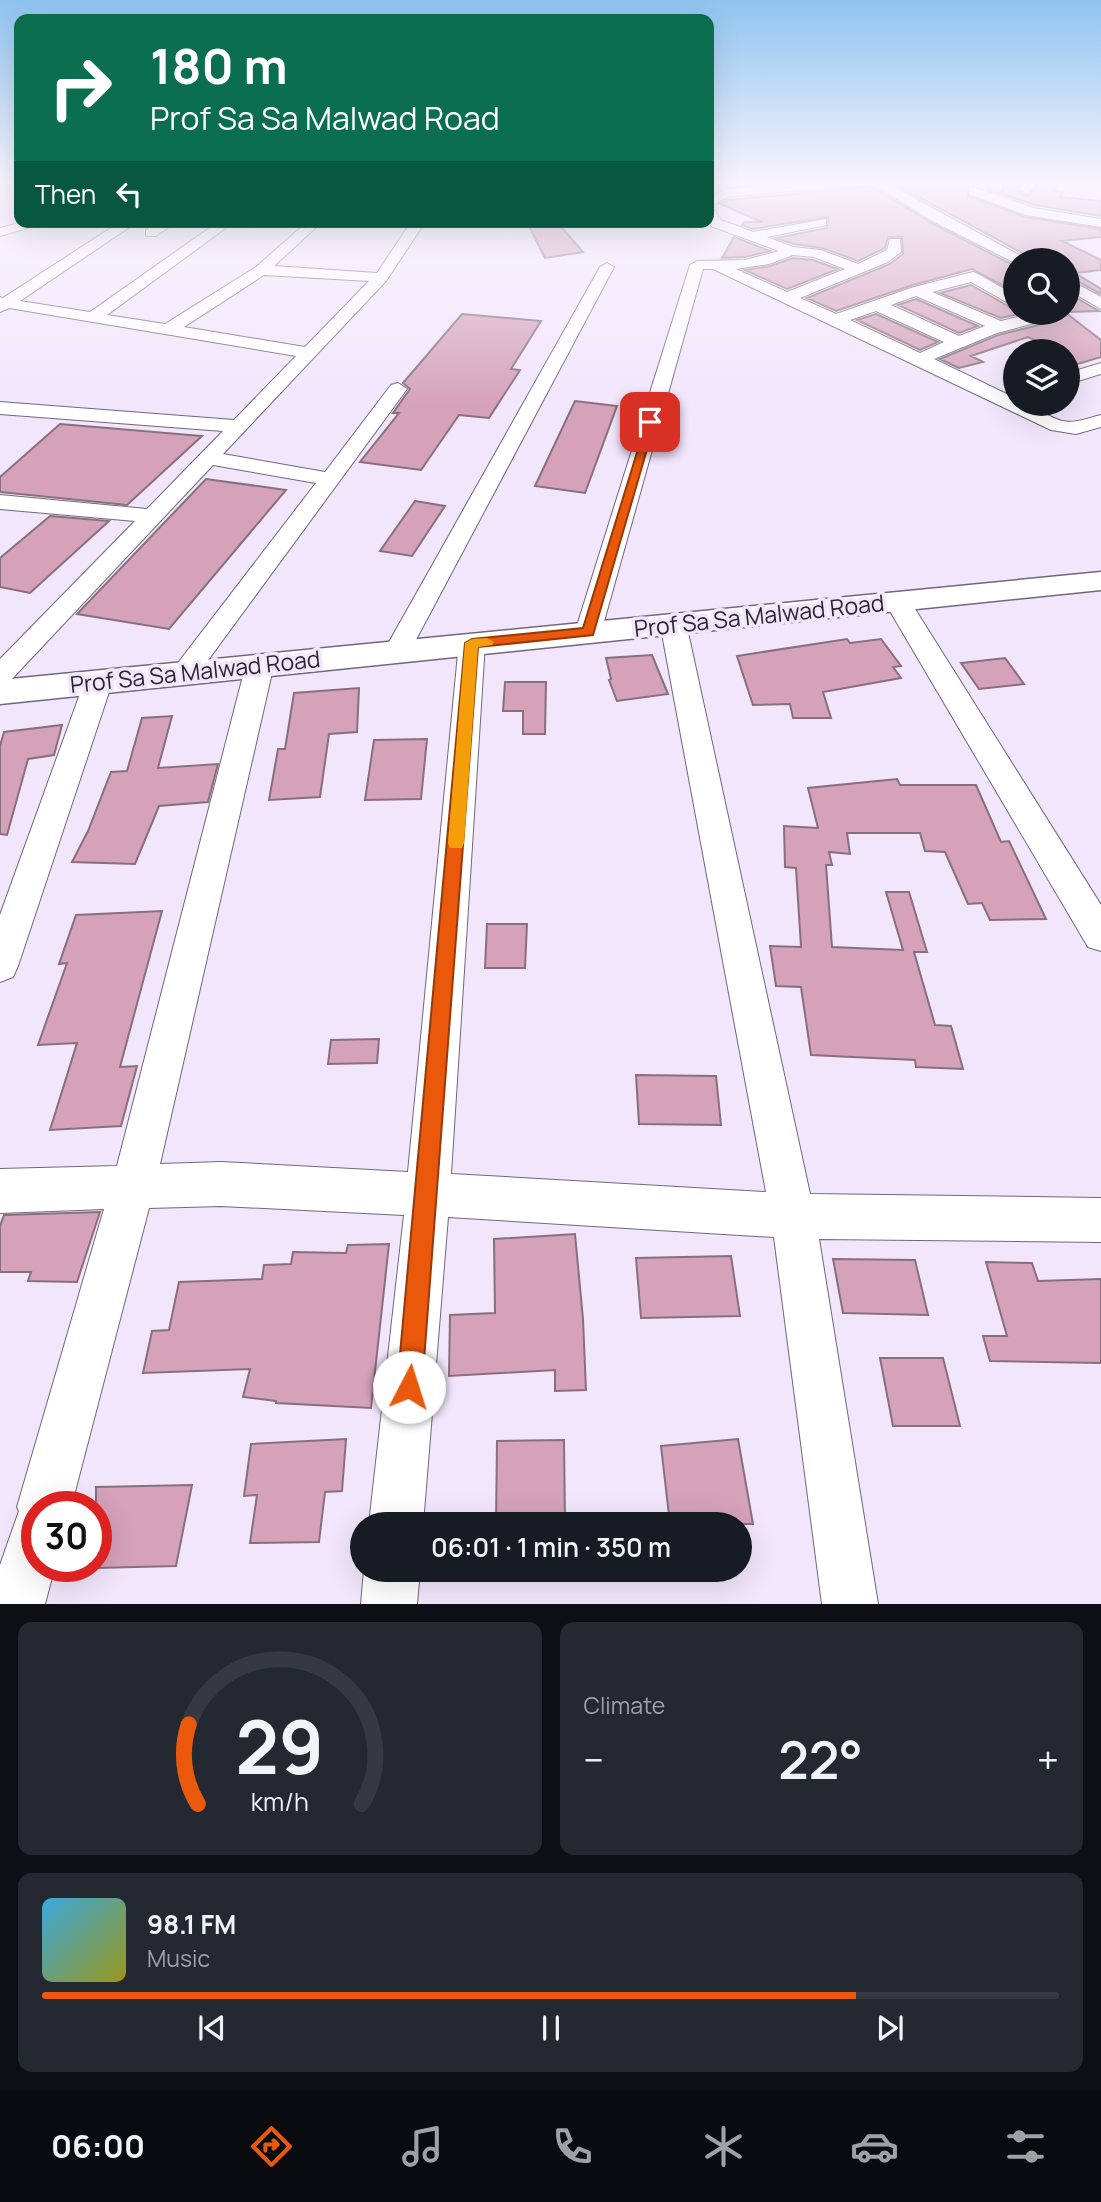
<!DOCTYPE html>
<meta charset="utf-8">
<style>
:root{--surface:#171b24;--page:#242831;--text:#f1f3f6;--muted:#9ea1a6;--line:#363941;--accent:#ea580c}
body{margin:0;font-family:Manrope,sans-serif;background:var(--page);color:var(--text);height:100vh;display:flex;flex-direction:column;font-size:26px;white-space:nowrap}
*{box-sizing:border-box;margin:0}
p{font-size:23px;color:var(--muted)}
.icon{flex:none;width:38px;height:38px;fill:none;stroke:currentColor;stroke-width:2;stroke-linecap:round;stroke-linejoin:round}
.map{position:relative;height:1604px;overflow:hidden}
.side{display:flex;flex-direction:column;gap:18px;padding:18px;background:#0d0f14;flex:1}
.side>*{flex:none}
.hud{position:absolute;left:14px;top:14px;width:700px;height:214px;border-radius:14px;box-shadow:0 7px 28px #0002;background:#0b6e4f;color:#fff;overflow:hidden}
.buttons{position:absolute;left:1003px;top:248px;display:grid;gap:14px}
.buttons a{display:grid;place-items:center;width:77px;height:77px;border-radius:50%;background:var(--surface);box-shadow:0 7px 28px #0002;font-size:35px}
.speed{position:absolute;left:21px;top:1491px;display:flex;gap:14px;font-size:35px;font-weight:700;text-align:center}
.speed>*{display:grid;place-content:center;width:91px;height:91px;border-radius:50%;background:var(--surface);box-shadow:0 7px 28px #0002;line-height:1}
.speed .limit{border:10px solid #d22;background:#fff;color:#111}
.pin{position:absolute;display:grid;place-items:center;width:60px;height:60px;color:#fff;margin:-30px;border-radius:14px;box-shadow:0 4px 10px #0006}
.me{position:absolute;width:77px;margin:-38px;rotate:5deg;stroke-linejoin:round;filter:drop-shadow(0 0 5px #0008)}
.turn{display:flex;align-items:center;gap:24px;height:147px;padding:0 21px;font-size:32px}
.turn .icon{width:91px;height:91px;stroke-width:2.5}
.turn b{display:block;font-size:49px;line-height:60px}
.then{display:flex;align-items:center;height:66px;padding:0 21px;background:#0003;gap:14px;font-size:26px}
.big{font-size:52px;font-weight:600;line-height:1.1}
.side .widget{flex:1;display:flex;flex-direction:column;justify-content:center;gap:10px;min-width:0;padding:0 24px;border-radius:14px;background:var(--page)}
.side .dial{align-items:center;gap:0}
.dial svg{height:182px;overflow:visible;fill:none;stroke:var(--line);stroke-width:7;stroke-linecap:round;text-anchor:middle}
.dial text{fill:var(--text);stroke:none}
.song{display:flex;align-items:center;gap:21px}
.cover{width:84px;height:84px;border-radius:10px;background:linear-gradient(135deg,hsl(200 70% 55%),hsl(60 70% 35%))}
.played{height:7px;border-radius:4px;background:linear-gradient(90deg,var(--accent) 80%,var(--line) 80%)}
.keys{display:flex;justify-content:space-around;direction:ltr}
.heat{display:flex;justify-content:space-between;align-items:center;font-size:38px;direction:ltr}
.side .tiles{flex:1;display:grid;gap:18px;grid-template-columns:1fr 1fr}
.widget:last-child{grid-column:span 2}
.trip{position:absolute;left:350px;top:1512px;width:402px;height:70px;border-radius:35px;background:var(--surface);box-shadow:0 7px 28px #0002;font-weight:600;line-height:70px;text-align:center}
.tab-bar{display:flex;height:112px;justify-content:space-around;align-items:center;background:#090b0e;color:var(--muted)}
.tab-bar .icon{width:49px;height:49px}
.tab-bar .on{color:var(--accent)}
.tab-bar b{font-size:32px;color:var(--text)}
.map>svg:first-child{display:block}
.building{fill:#d5a2ba;stroke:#87707b;stroke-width:2}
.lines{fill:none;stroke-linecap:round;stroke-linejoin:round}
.minor-casing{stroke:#71677a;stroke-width:2}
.tertiary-casing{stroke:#71677a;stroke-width:3}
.minor{fill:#fff;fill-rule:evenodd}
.tertiary{fill:#fff;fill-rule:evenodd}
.route{fill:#ea580c;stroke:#983908;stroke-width:2}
.slow{fill:#f59e0b}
.labels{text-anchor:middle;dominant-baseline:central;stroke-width:7;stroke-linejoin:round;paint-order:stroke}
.street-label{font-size:23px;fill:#2b272f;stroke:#f2e6fc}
</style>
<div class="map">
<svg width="1101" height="1604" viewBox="0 0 1101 1604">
<rect width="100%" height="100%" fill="#f2e6fc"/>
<!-- building -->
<path class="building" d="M889 181H946L968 185V196L1025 217 1101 229V237L1062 241 1101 260V270L1075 273 1101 289V294L1068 276V261H1037Z
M1004 181H1022L1017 190 1027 196 1032 193 1039 181H1060L1054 191 1063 193 1060 197 1101 201V216L1035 205 987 189 1002 192Z
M871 186 933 224 1015 266V292L972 269 913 285 836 311 807 298 890 264 903 254 902 237H888L885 248 858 261 822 248 794 244 776 238 827 228 828 217 753 229 742 225 744 222H762L720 204 729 200Z
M557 222 583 252 545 258 528 224Z
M734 237 770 251 745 257 722 258Z
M793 258 813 260 838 269 787 289 745 270 770 266Z
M971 285 1015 310V313H1022L1001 318 940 293Z
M1068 293 1099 311 1068 312Z
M916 299 978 326 959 333 898 305Z
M1041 313H1066L1075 320 1101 340V357L1068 367V352H1059L1028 337 971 356 983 362 959 368 940 359 998 335 1043 324 1047 317Z
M462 314 541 321 511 369 520 370 489 418 459 415 421 470 360 462 399 413H393L410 389 403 383Z
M876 314 938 342 920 350 857 320Z
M575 401 617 406 585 493 535 486Z
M60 424 202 436 127 505 0 492V477Z
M206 479 286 490 169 629 77 614Z
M415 501 445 506 412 556 380 551Z
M50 516 109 521 30 593 0 587V558Z
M847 639 850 643 881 639 901 666 893 667 901 678 823 692 831 718H793L790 704 753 705 737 656Z
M652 655 668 694 617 701 609 680 611 679 606 658Z
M1005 658 1024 684 979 689 961 663Z
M505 682H546L545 734H523V711H503Z
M359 688 357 732 329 734 320 797 269 800 278 749H285L294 693Z
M172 716 158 768 218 764 208 802 159 806 135 864 72 862 88 831 111 772 127 771 142 718Z
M62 725 54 755 28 759 7 835 0 834V746L4 732Z
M427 739 421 799 365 800 374 740Z
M897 779 900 785H976L1001 842 1009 841 1046 919 990 920 982 903 968 904 945 852 925 851 920 833H847L850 854 829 852 832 865H826L832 947 903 950 886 892H909L927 952H914L935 1025 951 1026 963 1069 916 1067 915 1060 811 1055 801 987 776 986 770 946 801 947 796 868 785 867 784 826 818 828 808 788Z
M162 911 120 1067 137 1066 121 1126 50 1130 77 1043 38 1045 67 963 59 964 76 915Z
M487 924H527L525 968H485Z
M379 1039 377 1063 328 1064 331 1040Z
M636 1075 716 1076 721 1125 639 1124Z
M100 1212 77 1282 28 1281 31 1272H0V1226L4 1215Z
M575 1234 583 1319 586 1390 555 1391V1370L449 1376 450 1315 495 1313 494 1239Z
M389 1244 371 1408 276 1403V1401L243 1397 250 1369 143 1373 152 1331 169 1330 179 1282 262 1279 264 1265 291 1264 293 1252 346 1253 348 1245Z
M731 1256 740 1316 641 1318 636 1258Z
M833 1259 915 1260 928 1315 843 1313Z
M986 1262 1032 1263 1038 1281 1101 1279V1363L990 1361 983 1336H1007Z
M880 1358H943L960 1426H893Z
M346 1439 342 1491 325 1492 319 1542 250 1543 257 1495 244 1496 251 1444Z
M738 1439 753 1524H670L661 1446Z
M564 1440 565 1524H496L497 1441Z
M192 1485 176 1566 96 1568V1487Z"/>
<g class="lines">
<defs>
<path id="minor" d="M821 181H857L851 185 728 197 709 207V198L725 189Z
M868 181H883L1030 261 1015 263 934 222Z
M1025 181H1037L1030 192 1026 193 1020 189Z
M973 187 1034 208 1101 219V227L1026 215 969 194V188Z
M709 209 714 210 721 220 753 232 826 219V225L767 237 793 247 821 250 858 264 887 250 890 239H900L901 252 888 262 800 298 836 314 914 287 973 272 978 274 1015 295V307L971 282 932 292 1001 321 1035 313 1044 318 1042 321 997 333 934 359 1015 398V404C1034 404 1045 416 1062 421 1075 424 1088 418 1101 415V427L1076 434 1051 430 713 269H703L601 632 597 638 588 640 579 638 575 632 690 265 697 261 745 260 779 251 711 226ZM793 255 814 257 845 269 787 292 736 269 769 264ZM916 296 985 326 959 336 891 305ZM876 311 944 342 920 353 850 320Z
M23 222H48L0 236V228Z
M120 222H137L20 301 90 312 218 222H234L107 315 165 324 256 267 307 222H322L274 266 377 273 411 222H425L386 281 223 454 325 472 391 385 398 383 407 389 195 678 185 681 175 678 171 672 316 483 213 465 10 681 0 684V659L135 521 0 509V495L147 509 223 431 0 414V402L234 420 296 356 9 308 0 312V297L3 298ZM264 275 369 281 305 347 184 327Z
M159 222H176L156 236H146V230Z
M607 263 614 267 410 651 406 657 397 660 388 657 384 651 600 267Z
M1068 279 1101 297V309L1068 290Z
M1101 363V374L1068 384V373Z
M897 593 906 596 910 601 1101 905V951L1088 947 884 601 888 596Z
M673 615 682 617 686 623 810 1194 1101 1198V1242L819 1239 878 1604H822L774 1237 448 1217 423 1524H369L404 1215 221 1206 149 1208 71 1507H37V1566H55L45 1604H0V1565L19 1511 17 1507 104 1209 0 1213V1169L117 1166 246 664 250 658 260 655 270 658 274 664 160 1164 221 1162 408 1172 459 643 463 637 472 635 481 637 485 643 451 1174 766 1192 660 623 664 617Z
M99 671 109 674 113 680 18 966 13 977 0 982V915L85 680 89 674Z
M364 1570H420L417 1604H361Z"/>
<path id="tertiary" d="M1101 572V590L0 704V680Z"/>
</defs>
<!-- minor casing -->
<use href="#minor" class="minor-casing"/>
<!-- tertiary casing -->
<use href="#tertiary" class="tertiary-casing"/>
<!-- minor -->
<use href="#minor" class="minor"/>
<!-- tertiary -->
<use href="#tertiary" class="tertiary"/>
</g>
<!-- sky -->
<linearGradient id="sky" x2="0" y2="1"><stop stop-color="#8fc4f0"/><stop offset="0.45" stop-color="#f9f4fe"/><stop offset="1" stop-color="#f9f4fe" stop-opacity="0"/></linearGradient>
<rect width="1101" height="406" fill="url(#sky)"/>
<!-- route -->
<path class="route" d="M647 420 655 422 593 635 478 647 422 1387 418 1395 409 1399 400 1395 397 1387 465 643 472 639 583 628Z"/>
<!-- slow -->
<path class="slow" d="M487 638 494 642 492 645 478 647 464 843 462 848H450L448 843 465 643 472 639Z"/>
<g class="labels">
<!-- street labels -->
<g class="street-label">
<text transform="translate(759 615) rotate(-6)">Prof Sa Sa Malwad Road</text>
<text transform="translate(195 671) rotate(-6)">Prof Sa Sa Malwad Road</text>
</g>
</g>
</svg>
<div class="buttons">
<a><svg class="icon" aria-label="search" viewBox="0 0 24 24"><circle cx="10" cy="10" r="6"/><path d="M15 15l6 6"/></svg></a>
<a><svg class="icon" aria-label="layers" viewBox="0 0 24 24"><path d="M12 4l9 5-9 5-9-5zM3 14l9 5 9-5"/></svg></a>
</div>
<div class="speed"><div class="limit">30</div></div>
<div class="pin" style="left:650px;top:422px;background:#d93025"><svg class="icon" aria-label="arrive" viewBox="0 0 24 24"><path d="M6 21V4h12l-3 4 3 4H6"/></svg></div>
<svg class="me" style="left:409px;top:1387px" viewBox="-20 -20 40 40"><circle r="19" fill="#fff"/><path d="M0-13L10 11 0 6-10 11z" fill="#ea580c"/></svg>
<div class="trip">06:01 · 1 min · 350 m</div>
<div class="hud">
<div class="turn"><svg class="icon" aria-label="right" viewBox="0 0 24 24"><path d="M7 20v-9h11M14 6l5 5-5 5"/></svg><div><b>180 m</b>Prof Sa Sa Malwad Road</div></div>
<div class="then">Then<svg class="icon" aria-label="left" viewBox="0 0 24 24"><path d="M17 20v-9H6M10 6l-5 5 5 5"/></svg></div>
</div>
</div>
<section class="side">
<div class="tiles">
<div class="widget dial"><svg viewBox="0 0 100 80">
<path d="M14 69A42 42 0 1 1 86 69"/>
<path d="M14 69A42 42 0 0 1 10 34" stroke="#ea580c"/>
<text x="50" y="56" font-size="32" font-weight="700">29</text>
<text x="50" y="72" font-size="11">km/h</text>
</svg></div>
<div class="widget"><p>Climate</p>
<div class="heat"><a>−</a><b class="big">22°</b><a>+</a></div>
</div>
<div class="widget">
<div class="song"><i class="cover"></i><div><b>98.1 FM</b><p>Music</p></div></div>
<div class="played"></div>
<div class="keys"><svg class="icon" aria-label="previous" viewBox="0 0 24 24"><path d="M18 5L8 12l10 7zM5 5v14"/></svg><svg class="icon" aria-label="pause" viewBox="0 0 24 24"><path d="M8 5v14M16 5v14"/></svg><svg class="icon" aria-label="next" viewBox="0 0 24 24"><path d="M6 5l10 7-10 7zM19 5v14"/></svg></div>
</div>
</div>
</section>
<nav class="tab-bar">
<b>06:00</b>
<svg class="icon on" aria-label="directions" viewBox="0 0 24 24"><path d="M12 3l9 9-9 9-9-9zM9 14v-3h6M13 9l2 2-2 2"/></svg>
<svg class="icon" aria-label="music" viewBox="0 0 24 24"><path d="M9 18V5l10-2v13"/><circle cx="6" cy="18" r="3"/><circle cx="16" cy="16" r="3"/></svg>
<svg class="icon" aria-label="phone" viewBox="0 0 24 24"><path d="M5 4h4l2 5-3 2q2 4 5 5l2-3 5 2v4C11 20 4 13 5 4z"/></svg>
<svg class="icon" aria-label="climate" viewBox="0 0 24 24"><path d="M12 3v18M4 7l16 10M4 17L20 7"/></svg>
<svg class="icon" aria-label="car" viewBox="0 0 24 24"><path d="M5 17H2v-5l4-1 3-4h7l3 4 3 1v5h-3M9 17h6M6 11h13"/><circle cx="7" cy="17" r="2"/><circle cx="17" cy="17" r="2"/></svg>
<svg class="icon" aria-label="filters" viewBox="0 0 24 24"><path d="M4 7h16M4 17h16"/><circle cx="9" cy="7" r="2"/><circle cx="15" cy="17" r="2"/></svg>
</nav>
